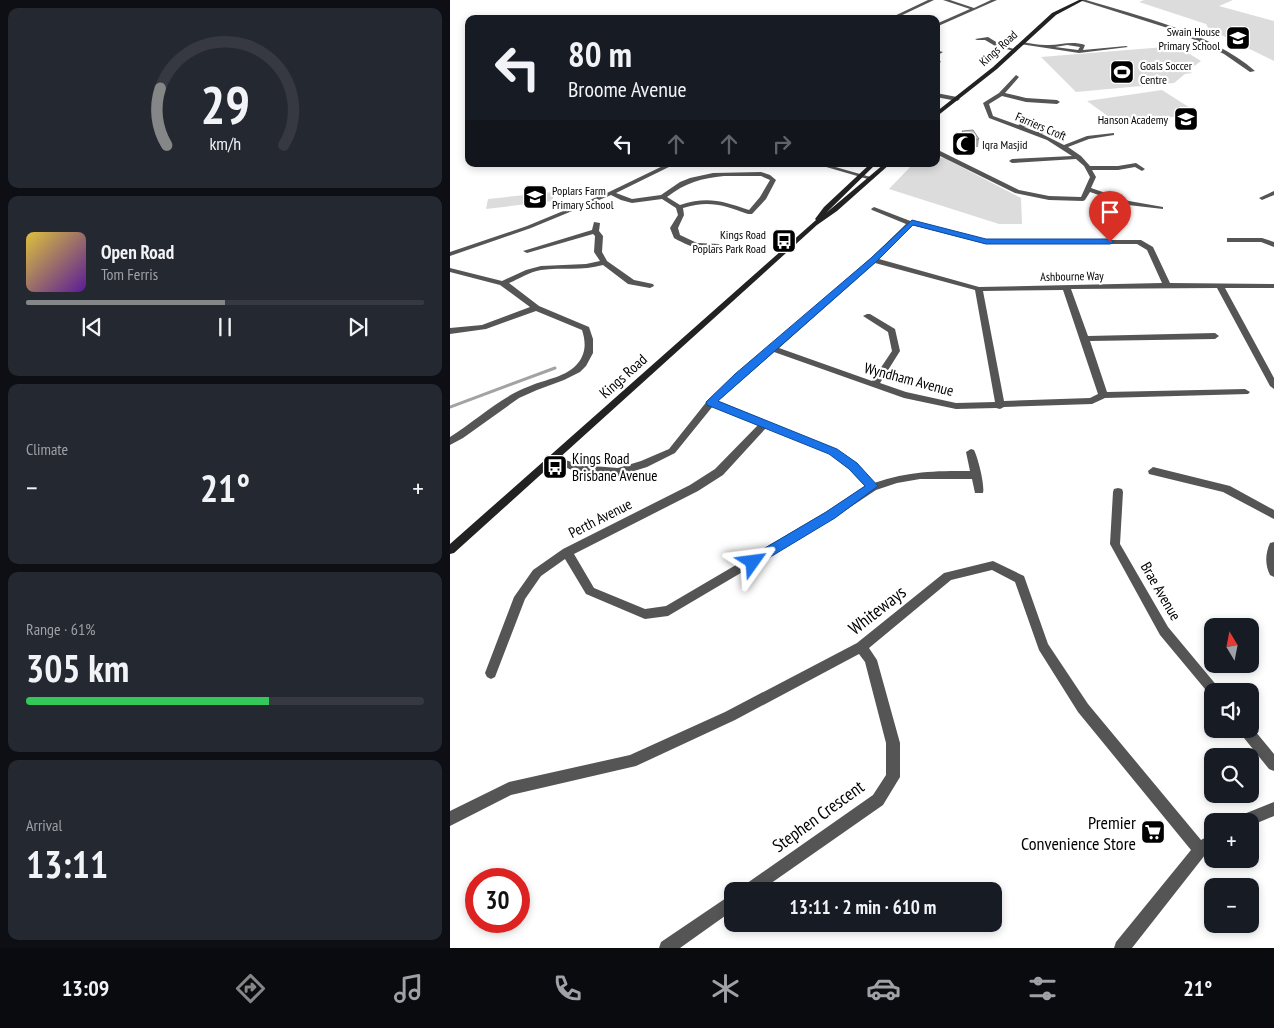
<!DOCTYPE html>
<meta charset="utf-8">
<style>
:root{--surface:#171b24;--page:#242831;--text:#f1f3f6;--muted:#9ea1a6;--line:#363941;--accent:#858687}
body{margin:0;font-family:"PT Sans Narrow",sans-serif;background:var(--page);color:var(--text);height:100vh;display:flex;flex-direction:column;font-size:19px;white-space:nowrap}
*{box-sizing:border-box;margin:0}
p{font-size:16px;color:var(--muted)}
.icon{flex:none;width:28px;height:28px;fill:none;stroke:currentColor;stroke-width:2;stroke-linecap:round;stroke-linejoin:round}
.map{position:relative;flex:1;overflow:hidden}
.details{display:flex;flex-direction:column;gap:8px;padding:8px;background:#0d0f14;width:450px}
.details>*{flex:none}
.banner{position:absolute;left:15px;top:15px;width:475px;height:152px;border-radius:10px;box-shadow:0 2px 8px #0003;background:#171b24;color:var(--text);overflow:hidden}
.needle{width:32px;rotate:350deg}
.tools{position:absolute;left:754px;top:618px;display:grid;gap:10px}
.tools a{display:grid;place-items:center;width:55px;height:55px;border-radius:10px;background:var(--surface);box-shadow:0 2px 8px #0003;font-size:25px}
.speed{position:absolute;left:15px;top:868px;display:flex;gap:10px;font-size:25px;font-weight:700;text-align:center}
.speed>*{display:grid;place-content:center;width:65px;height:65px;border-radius:50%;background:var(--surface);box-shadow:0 2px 8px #0003;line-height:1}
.speed .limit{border:8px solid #d22;background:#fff;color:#111}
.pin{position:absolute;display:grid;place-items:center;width:42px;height:42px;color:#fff;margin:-51px -21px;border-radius:50% 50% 50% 0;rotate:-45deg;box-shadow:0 0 5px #0007}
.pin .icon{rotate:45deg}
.me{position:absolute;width:55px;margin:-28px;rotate:59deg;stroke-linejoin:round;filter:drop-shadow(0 0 4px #0008)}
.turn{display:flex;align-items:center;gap:18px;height:105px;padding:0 20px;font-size:22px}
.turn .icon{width:65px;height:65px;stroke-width:2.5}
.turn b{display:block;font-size:35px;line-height:42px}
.lanes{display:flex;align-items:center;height:48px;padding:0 20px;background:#0003;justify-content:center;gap:25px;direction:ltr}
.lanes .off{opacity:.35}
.big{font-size:38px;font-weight:700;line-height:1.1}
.details .tile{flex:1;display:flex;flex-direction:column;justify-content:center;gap:8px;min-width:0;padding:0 18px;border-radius:10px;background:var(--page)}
.details .dial{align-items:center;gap:0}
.dial svg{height:130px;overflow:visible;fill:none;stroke:var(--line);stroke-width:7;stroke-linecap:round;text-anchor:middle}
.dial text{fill:var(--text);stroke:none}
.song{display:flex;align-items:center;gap:15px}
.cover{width:60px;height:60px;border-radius:8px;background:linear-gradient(135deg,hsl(50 70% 55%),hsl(270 70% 35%))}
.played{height:5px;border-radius:2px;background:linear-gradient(90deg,var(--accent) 50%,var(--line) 50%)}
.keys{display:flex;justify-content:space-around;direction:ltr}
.heat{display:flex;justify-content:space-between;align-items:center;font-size:28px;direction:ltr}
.charge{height:8px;border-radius:4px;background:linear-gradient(90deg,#34c759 61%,var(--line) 0)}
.trip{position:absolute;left:274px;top:882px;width:278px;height:50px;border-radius:10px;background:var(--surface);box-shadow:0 2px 8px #0003;font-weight:700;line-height:50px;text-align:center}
.menu{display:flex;height:80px;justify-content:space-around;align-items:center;background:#090b0e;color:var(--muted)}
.menu .icon{width:35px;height:35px}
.menu .selected{color:var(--accent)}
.menu b{font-size:22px;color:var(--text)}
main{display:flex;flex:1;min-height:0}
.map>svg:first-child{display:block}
.green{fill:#dcdcdc}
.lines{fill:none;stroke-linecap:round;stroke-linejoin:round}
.stream{stroke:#a3a3a3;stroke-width:3}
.street{fill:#555;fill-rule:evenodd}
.secondary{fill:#222;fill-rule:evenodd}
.wall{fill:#a9a9a9}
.building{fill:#c4c4c4;stroke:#898989}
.route{fill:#1a73e8;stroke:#114b97}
.labels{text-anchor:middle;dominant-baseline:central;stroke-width:4.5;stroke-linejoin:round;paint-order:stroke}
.far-poi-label{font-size:12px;fill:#000;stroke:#fff;text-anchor:end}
.far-street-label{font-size:12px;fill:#000;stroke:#fff}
.street-label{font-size:15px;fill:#000;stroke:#fff}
.poi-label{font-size:15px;fill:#000;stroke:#fff;text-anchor:start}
.near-street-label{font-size:18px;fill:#000;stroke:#fff}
.near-poi-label{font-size:18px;fill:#000;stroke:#fff;text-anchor:end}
</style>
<main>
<section class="details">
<div class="tile dial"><svg viewBox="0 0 100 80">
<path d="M14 69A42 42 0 1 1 86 69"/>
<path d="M14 69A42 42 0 0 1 10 34" stroke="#858687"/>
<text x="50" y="56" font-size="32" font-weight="700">29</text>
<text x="50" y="72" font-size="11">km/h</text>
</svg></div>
<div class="tile">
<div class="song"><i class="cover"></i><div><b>Open Road</b><p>Tom Ferris</p></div></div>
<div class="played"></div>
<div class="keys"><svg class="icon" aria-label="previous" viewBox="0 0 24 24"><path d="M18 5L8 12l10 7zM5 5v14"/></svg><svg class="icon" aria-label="pause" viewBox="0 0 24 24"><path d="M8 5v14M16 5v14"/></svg><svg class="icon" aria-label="next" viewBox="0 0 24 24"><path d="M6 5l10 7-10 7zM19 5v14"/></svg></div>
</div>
<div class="tile"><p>Climate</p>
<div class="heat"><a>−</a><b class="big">21°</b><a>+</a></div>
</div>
<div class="tile"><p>Range · 61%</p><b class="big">305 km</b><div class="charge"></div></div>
<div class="tile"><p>Arrival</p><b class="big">13:11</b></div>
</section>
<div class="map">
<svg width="824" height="948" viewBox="0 0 824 948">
<rect width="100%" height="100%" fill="#fff"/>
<!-- green -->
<path class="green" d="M694 0H783L769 6 824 21V61L759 29 756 24 689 2Z
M727 46 751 61 739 70 742 73 735 74 724 83 626 92 591 57Z
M712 90 748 113 670 125 637 101Z
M486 156 496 159 571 198 572 224H549L439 189 463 164H486Z
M103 192V201L36 209 38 199Z"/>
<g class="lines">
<!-- stream -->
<path class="stream" d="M0 407 105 368"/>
<!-- street -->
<path class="street" d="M478 0H484L444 19H438Z
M493 0H500L524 8 541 0H547L486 27V24L520 9Z
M629 0H636C689 16 762 33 805 71L800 72 774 54 724 30Z
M538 37 551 45 567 50 565 51 547 47 535 40H527L525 39Z
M572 42C580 43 588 45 596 45 609 46 620 40 635 45L633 50 676 46 678 47 629 53 570 44ZM617 45 630 47 628 50 605 47Z
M489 51 493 52 486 56V53Z
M486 60 490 61 491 62 486 64Z
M566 75 569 77 555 93 576 98 607 100 610 102 607 104 576 102 552 96 539 104 543 116 568 125C577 121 589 124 596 131L592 134 614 145 637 136 664 133V135L639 139 618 147 631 156 640 166H668L686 163 695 169 692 171 685 167 668 170H642L646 177 641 188 679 201 713 207V209L678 205 640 192 635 200 633 201 599 200 565 193 486 154V149L569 190 599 196 631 197 640 177 634 166 626 159 562 163 559 161 562 159 622 156 597 140 539 118 533 103 549 93ZM574 127 585 128 589 131 587 132Z
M486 93 507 97 510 99 507 101 486 97Z
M217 164H225L166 193 182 199 211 195 230 182 240 178 263 173 311 172 320 175 326 180 316 199 302 214H298C273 205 259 200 233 208L234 215 228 228 230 235 247 243 269 244 270 246C256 254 236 245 224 238L220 228 228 215 226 208 212 199 182 203 171 200 161 195 81 228 0 256V252L77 226 159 192ZM274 176H311L320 180 310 197 299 210C272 201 258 196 230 205L217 197C235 183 252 178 274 176Z
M366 164H375L424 178 421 180Z
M824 191V195L812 200 809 198Z
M424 207 463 222 536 240H691L703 247 720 283 824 284V288H775L824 378V389L820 386 767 288 621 289 638 336 765 333 769 336 765 339 640 341 657 392 795 389 800 392 798 394 655 398 642 404 554 407 550 409 546 408 506 409 454 398 324 352 268 401 386 450 407 463 424 483C460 471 483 471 520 471L516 452 521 449 524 450C528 458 535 485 533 493H525L522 479H470L447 483 426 490 384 518 218 616 195 619 136 594 115 559 91 576 75 599 45 677 41 679 37 677 35 673 64 597 83 570 113 549 240 485 265 469 308 425 263 406 225 453 197 467 168 476 129 473 98 460 96 458 98 456H104L130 465 168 468 191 461 219 449 258 400 421 258 456 224 422 210 421 209ZM462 225 536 244H687L697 250 712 283 529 287 429 259ZM425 263 525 290 545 402 506 403 456 392 430 383 450 351 445 329 420 314H417L413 316 438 332 442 351 422 381 329 348ZM613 290 648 394 640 398 554 401 533 291ZM316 428 380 454 399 469 415 486 376 512 216 606 195 609 144 588 124 554 248 491 273 475Z
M144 222 150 223 149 231 153 236 152 252 157 261 184 280 203 284 204 286 200 288 178 284 153 265C132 271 112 267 91 270 79 272 69 279 59 283L89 306 139 327 143 339V353L136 366 130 372 114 380 87 390 69 398 13 438 0 445V437C27 420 50 397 80 386 96 379 117 377 128 363 136 353 136 342 132 330L86 311 36 329 0 334V328L32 325 80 307 50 285 0 272V268L52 281 76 270 91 266 136 264 150 261 144 252 145 236 143 234 77 253 73 251 142 230Z
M777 238H812L824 242V247L811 242H777Z
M703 467 780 486 824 510V519L773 492 699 474 698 471Z
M668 488 672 489 673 492 670 544 718 627 768 687 770 691H762V696L760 695 710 635 660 544 663 492 664 489Z
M824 542V577L820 575C815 565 815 554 820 543Z
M543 561 574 576 598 644 638 704 751 840 762 834V850L755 855 682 948H664L666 942 741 850 628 712 589 650 565 582 542 570 501 580 419 648 427 660 450 743V777L433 805 310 891H291L293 886 423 795 436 775V743L415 662 409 654 285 720 186 766 61 795 0 826V811L59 782 180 755 275 712 407 643 494 573Z
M800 725 824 754V771L819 769 790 733 789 729H800Z
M824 802V816L800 826V821H787L789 816Z
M282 894V911L230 948H209L211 942Z"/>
<!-- secondary -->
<path class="secondary" d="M629 0H634L606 15 547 69 486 117V112L543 67 602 13Z
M420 164H426L376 213 434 164H440L387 211 367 225 4 553 0 554V544L366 220 365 219 374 207Z"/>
</g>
<!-- wall -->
<path class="wall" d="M512 131 529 139 528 147 517 148 511 139Z"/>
<!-- building -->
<path class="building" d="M523 130 529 139 517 140 512 131Z"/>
<!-- route -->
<path class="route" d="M462 220 536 239H660L664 242 660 244H536L463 225 427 261 268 401 387 449 407 463 428 486 385 518 307 565H298L297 562 298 558 376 512 415 486 399 469 379 454 257 405 256 402 285 374 421 258Z"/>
<!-- icons -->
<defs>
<symbol id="school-square" viewBox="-11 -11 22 22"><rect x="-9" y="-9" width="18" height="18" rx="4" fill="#000" stroke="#fff"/><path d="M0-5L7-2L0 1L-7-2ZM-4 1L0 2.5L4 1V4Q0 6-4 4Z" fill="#fff"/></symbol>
<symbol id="stadium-square" viewBox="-11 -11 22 22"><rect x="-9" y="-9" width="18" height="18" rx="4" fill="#000" stroke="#fff"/><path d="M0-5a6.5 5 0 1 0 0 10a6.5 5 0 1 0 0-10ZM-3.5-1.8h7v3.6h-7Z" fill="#fff"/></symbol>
<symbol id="mosque-square" viewBox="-11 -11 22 22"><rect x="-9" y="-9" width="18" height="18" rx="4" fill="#000" stroke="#fff"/><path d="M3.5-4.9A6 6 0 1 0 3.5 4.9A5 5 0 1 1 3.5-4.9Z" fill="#fff"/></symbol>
<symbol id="bus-square" viewBox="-11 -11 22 22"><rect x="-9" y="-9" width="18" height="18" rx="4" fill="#000" stroke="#fff"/><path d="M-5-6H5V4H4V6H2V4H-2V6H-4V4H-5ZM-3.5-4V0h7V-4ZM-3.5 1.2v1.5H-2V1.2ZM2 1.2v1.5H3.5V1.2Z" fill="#fff"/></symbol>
<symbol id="supermarket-square" viewBox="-11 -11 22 22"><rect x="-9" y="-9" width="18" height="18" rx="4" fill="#000" stroke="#fff"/><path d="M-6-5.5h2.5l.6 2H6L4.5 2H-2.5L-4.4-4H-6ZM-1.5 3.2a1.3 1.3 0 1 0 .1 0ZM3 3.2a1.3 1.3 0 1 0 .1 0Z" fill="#fff"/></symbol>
</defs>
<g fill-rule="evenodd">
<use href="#school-square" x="774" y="24" width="28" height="28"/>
<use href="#stadium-square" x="658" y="58" width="28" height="28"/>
<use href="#school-square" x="722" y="105" width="28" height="28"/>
<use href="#mosque-square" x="500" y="130" width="28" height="28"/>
<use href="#school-square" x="71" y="183" width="28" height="28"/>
<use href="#bus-square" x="320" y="227" width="28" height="28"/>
<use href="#bus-square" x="91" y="453" width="28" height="28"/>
<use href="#supermarket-square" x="689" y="818" width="28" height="28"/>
</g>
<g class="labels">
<!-- far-poi labels -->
<g class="far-poi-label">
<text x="770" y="31">Swain House<tspan x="770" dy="14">Primary School</tspan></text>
<text x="690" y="65" text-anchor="start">Goals Soccer<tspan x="690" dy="14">Centre</tspan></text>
<text x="718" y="119">Hanson Academy</text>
<text x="532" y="144" text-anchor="start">Iqra Masjid</text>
<text x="102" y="190" text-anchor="start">Poplars Farm<tspan x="102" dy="14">Primary School</tspan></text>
<text x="316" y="234">Kings Road<tspan x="316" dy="14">Poplars Park Road</tspan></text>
</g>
<!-- far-street labels -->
<g class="far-street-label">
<text transform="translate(548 48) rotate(-42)">Kings Road</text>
<text transform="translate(591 126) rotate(23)">Farriers Croft</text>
<text transform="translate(622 276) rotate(-1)">Ashbourne Way</text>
</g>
<!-- street labels -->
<g class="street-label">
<text transform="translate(173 376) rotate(-42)">Kings Road</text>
<text transform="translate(459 379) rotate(15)">Wyndham Avenue</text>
<text transform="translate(150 518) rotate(-27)">Perth Avenue</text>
<text transform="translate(711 591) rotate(60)">Brae Avenue</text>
</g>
<!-- poi labels -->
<g class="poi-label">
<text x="122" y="458">Kings Road<tspan x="122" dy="17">Brisbane Avenue</tspan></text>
</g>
<!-- near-street labels -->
<g class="near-street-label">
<text transform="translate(427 610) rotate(-38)">Whiteways</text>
<text transform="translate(368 816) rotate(-36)">Stephen Crescent</text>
</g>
<!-- near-poi labels -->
<g class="near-poi-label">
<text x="686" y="822">Premier<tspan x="686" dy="21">Convenience Store</tspan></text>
</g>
</g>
</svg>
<div class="tools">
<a><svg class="needle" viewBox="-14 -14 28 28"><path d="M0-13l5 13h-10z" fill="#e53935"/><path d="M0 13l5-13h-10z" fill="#9ea1a6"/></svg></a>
<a><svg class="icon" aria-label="sound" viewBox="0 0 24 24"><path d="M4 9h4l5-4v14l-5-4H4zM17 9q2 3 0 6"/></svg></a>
<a><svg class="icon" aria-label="search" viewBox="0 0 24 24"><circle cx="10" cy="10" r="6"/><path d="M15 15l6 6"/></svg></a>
<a>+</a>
<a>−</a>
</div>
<div class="speed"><div class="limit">30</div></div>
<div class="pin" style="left:660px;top:242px;background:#d93025"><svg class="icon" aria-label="arrive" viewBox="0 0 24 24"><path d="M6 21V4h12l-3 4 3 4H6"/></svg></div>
<svg class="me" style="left:303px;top:562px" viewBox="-20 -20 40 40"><path d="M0-17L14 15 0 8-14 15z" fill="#1a73e8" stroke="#fff" stroke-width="4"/></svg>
<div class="trip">13:11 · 2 min · 610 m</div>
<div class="banner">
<div class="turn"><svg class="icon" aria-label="left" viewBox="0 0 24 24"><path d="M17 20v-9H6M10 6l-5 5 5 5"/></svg><div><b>80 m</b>Broome Avenue</div></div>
<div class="lanes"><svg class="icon" aria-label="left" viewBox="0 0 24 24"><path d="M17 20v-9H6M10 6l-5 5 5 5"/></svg><svg class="icon off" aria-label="ahead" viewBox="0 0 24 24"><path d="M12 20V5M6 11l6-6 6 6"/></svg><svg class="icon off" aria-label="ahead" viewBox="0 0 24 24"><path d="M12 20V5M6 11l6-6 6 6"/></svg><svg class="icon off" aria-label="right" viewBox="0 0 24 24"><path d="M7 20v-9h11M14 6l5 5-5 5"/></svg></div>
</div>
</div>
</main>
<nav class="menu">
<b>13:09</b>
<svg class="icon selected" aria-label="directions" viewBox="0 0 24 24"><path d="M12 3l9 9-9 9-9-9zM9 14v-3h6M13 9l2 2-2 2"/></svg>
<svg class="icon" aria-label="music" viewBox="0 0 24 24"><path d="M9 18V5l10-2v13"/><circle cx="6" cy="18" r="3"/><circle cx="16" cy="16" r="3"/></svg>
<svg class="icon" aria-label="phone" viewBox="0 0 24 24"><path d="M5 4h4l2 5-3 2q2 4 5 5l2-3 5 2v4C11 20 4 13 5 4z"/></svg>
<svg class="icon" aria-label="climate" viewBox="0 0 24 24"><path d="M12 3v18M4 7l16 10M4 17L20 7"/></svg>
<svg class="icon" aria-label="car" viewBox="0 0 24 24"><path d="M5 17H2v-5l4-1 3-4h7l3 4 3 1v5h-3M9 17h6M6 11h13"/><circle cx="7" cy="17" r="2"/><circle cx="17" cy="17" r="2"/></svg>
<svg class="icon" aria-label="filters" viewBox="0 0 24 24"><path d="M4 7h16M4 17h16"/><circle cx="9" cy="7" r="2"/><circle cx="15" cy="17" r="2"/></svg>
<b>21°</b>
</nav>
